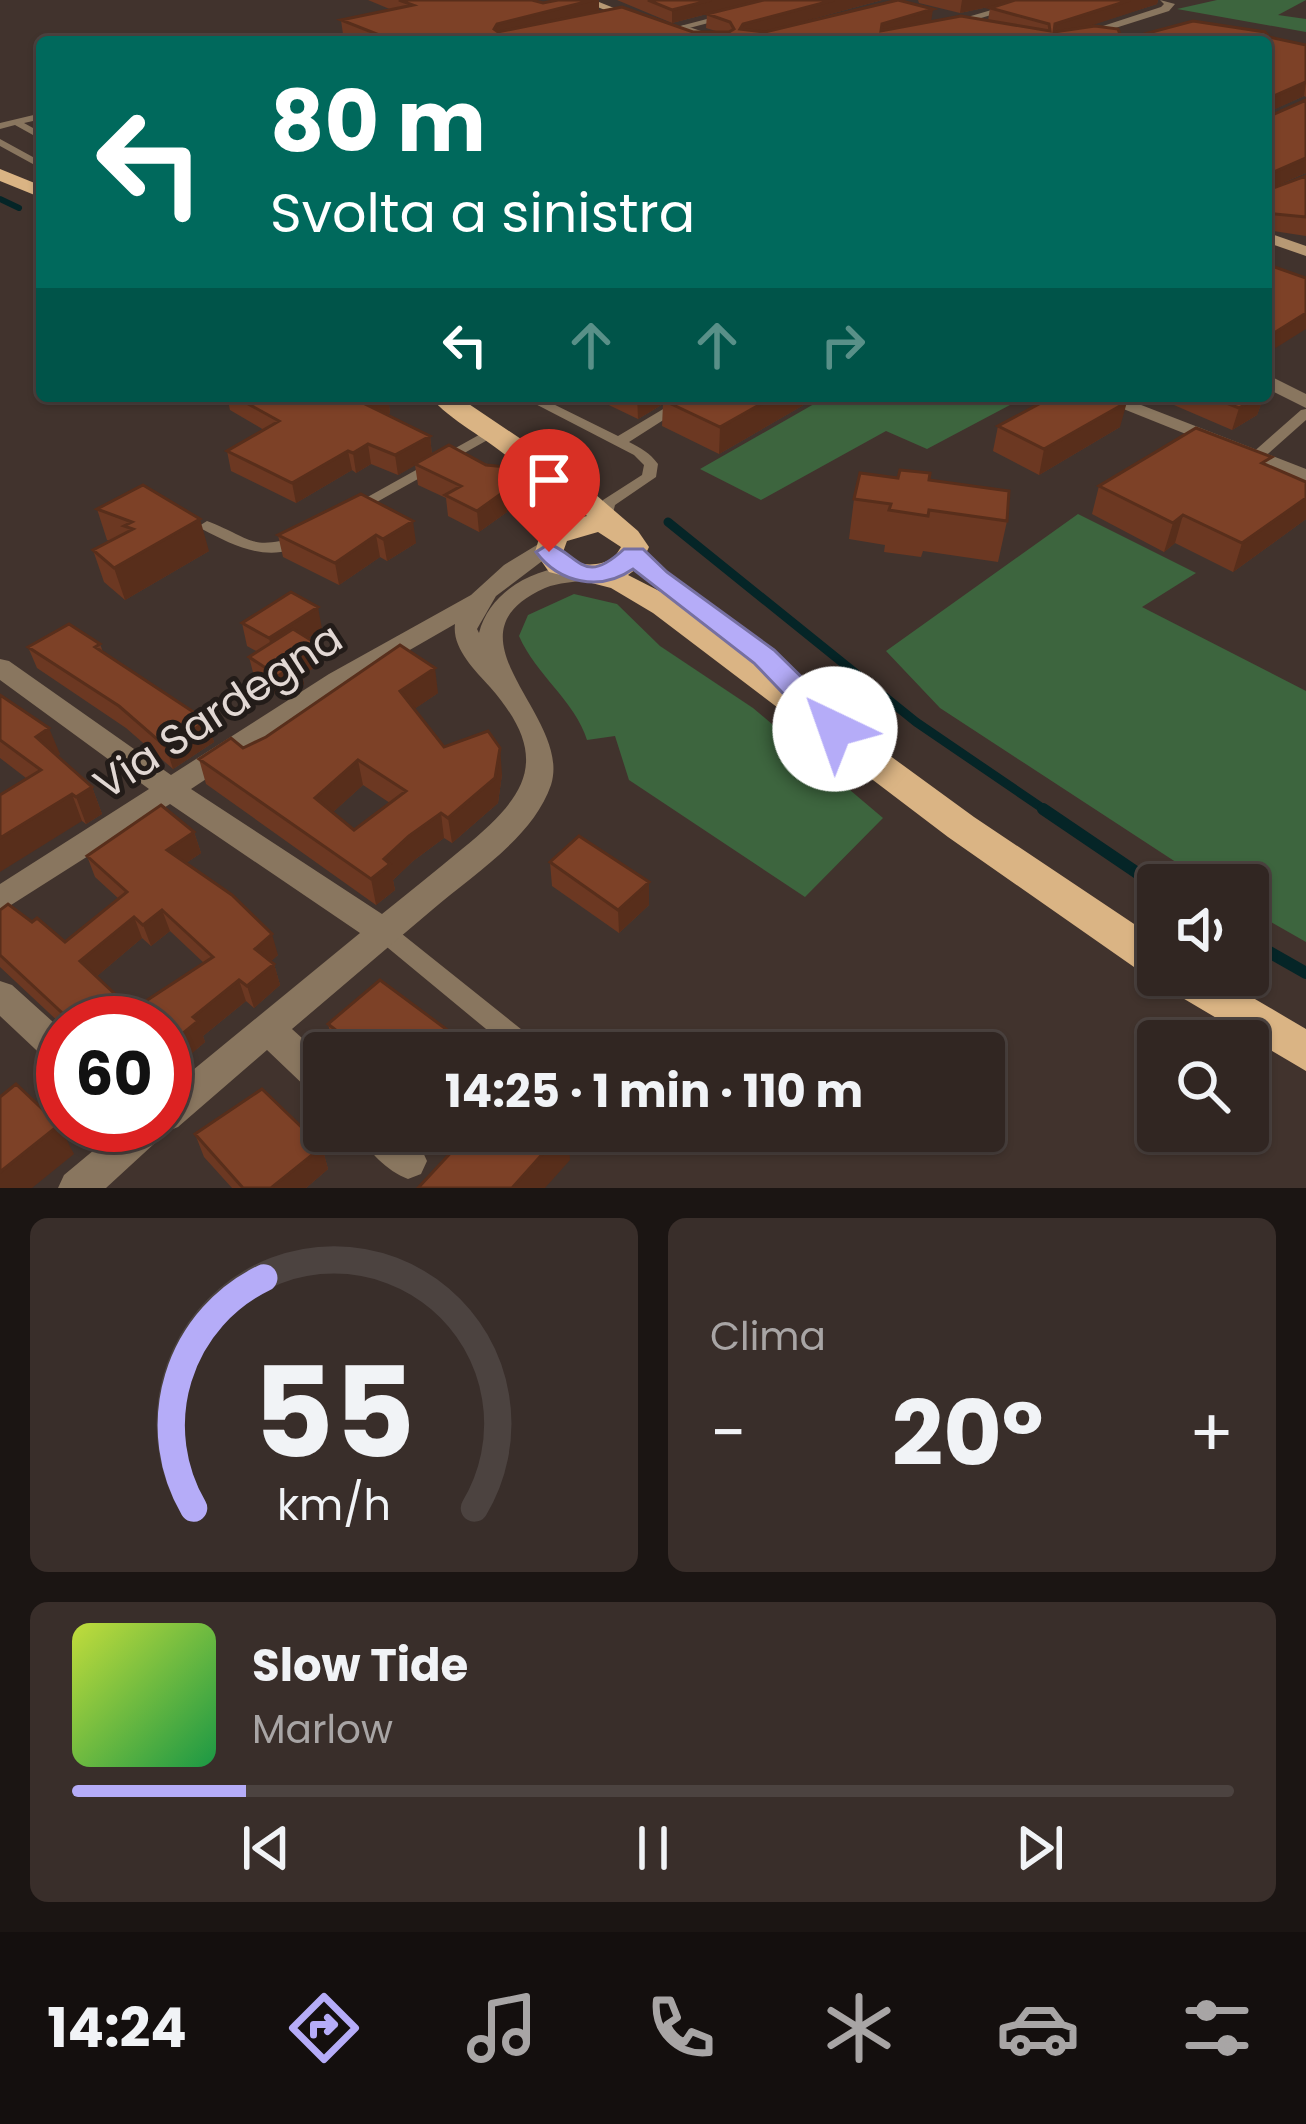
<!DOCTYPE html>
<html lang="it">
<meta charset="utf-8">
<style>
:root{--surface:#312622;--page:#392e2a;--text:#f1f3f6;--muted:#a8a5a5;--line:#4c4340;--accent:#b5acf8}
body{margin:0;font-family:Poppins,sans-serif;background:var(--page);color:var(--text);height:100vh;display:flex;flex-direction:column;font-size:45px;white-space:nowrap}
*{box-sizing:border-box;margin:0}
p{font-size:39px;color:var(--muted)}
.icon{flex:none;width:66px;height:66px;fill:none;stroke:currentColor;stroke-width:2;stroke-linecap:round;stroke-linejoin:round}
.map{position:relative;height:1188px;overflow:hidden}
.drawer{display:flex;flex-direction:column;gap:30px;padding:30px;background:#1b1513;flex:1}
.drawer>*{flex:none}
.top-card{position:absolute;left:36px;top:36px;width:1236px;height:366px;border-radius:12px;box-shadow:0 3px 9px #0004,0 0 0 3px var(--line);background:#00695c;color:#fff;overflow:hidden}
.fabs{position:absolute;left:1137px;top:864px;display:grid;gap:24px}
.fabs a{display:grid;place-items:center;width:132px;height:132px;border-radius:12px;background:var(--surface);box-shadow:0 3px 9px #0004,0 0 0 3px var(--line);font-size:60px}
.speed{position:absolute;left:36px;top:996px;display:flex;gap:24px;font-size:60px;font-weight:700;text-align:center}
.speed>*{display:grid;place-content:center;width:156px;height:156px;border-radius:50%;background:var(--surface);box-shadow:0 3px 9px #0004,0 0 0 3px var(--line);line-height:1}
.speed .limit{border:18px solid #d22;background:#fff;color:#111}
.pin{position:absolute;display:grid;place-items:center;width:102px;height:102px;color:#fff;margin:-123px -51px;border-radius:50% 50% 50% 0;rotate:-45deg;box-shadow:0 0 12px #0007}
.pin .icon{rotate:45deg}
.me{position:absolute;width:132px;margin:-66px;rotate:318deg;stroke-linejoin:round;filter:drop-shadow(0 0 9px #0008)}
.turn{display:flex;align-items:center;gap:42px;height:252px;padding:0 36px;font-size:54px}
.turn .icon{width:156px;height:156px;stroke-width:2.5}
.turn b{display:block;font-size:84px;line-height:102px}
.lanes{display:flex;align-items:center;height:114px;padding:0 36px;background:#0003;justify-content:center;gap:60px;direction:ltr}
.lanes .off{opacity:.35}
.big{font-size:90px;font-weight:700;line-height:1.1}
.drawer .widget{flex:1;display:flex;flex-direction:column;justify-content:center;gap:18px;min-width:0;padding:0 42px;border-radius:18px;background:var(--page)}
.drawer .dial{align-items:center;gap:0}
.dial svg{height:312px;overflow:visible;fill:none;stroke:var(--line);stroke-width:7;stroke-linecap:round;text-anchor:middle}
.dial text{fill:var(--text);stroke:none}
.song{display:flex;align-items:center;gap:36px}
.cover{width:144px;height:144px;border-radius:18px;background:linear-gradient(135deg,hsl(70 70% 55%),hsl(140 70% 35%))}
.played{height:12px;border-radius:6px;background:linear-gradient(90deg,var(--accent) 15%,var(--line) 15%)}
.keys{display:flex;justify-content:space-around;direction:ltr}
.heat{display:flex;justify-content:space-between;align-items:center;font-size:66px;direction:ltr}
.drawer .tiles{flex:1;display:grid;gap:30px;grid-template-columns:1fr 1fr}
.widget:last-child{grid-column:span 2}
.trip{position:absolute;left:303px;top:1032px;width:702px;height:120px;border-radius:12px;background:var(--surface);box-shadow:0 3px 9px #0004,0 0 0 3px var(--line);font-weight:700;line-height:120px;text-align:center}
.tab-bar{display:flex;height:192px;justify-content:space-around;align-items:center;background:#140f0e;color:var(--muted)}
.tab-bar .icon{width:84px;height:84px}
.tab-bar .current{color:var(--accent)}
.tab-bar b{font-size:54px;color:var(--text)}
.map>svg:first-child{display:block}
.green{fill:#3d653e}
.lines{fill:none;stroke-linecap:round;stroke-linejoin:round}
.stream-far2{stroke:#052527;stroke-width:6}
.stream-far1{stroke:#052527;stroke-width:9}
.stream{stroke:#052527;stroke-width:12}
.lane{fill:#89765f;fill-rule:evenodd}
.street{fill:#89765f;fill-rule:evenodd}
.secondary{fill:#b79974;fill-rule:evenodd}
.primary{fill:#dab484;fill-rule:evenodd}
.wall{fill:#6c3822;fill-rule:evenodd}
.shaded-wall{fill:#582e1b}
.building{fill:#7d4127;stroke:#582e1b;stroke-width:3;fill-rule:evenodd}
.route{fill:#b5acf8;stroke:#7670a1;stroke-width:3}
.labels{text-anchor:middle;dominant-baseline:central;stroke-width:10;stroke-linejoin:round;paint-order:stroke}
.street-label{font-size:42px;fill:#e2d8d4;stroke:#231c19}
</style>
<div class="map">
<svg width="1306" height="1188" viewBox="0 0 1306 1188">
<rect width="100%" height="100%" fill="#41332d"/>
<!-- green -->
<path class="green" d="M1217 0H1306L1278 15 1306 19V32L1177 9Z
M828 396H1027L927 449 886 431 761 500 700 469Z
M1078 514 1196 573 1142 607 1306 691V942L1248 909V885H1211L940 708 886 651Z
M574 594 617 604 660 646 753 708 883 818 805 897 629 780 615 736 587 740C575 701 536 675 519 636L528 615Z"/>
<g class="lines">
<!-- stream-far2 -->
<path class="stream-far2" d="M0 199 19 208"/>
<!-- stream-far1 -->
<path class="stream-far1" d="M668 522 916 722 1048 812"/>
<!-- stream -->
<path class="stream" d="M1043 809 1158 887
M1248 940 1306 973"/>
<!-- lane -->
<path class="lane" d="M683 25 728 40 729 42H718L680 29Z
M42 113V119L24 123 42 133V140L15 125 0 129V123Z
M0 139 42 162V169L0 146Z
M520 396H537L618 436 685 396H701L629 442C641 448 650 453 658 464L656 477 615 505 612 517 604 522 596 517 603 500 642 475 644 465 634 455Z
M1306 409V420L1260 461H1250L1248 458 1250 455 1301 410Z
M495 426 500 427V433L359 512 354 514 346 509Z
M207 521C252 538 250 552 301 535L309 540C274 566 236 547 202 529L199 526Z
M384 923 392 926 541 1045 545 1053H515L376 938 373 932 376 926Z
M615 1131H642L638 1139 629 1143 619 1139Z"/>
<!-- street -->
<path class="street" d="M779 0H796L670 33 665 30Z
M1026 0H1042L900 42H882Z
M1160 0 1175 4 1169 11 1071 42H1054L1161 7 1164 4Z
M1266 374 1306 394V408L1266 388Z
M1091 396H1118L1306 469V482Z
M550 537 561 544 558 549 496 596 477 629 479 633C490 588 545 560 589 569L593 574 589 579C574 583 559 582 545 588 437 636 573 716 551 785 533 838 472 875 432 910 385 950 339 989 292 1029L324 1058V1097L311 1092 267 1050 178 1127 168 1131 106 1188H58L64 1175 124 1125H165V1093L360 933 170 804 0 912V884L149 789 0 680V659L9 661 171 775 329 674 471 595 504 565ZM455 624C452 648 474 669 490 687 553 759 527 796 462 849 436 871 409 892 382 914L191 789 347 686Z
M0 981 12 985 63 1031V1069L51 1064 0 1016Z
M358 1131H402L421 1148 427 1161 421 1174 408 1179C387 1171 367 1151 358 1131Z"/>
<!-- secondary -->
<path class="secondary" d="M580 0H594L644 20 635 22Z
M1266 232 1306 246V256L1266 242Z"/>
<!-- primary -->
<path class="primary" d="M0 169 42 186V198L0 181Z
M429 396H457L567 470 638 531 649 547 640 566 628 575 675 599 974 817 1158 940V975H1214L1306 1029V1071L1164 987 1160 978 1144 974 948 837 653 613 611 588 549 572 535 552C566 461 474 447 429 396ZM562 493 587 516 568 520ZM598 532 621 547 614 558C598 567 575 568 563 552L567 541Z"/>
</g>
<!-- wall -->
<path class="wall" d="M368 0H532L543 3 599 0V11L693 32H719L706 28 707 14 764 0H882L764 32 931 22 988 21 990 8 1002 4 960 13 919 3 918 0H1158L1157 4 1085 27 1122 40 1269 37 1306 45V97L1304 96 1268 112 1306 173 1268 189 1306 176V236L1266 230V42H363L343 34 341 20 392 10Z
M617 0H761L672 23Z
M227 396H388L390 413 387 415 430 436 432 455 507 467 509 487 507 512 479 532 448 516 446 498 418 485 415 465 398 475 371 464 356 473 352 470 296 503 231 471 227 451 264 430 230 410Z
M590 396H814V399L719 454 662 426 663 404 638 419Z
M1153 396H1264L1257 415 1232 430Z
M998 426 1120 427 1039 475 993 451Z
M1269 466 1306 482V519L1233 572 1175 543 1164 552 1092 514 1099 486Z
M898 478 929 480 1007 521 998 562 923 551 921 557 884 552 885 545 849 539 854 499Z
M361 494 416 543 387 561 380 557 339 585 283 557 278 535Z
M97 509 209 551 125 600 104 582 93 550 110 541 107 540Z
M242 623 322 629 308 638 319 664 302 676 304 684 283 698 255 680 249 657 258 652 247 646Z
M100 644 103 652 207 721 214 742 173 769 126 728 37 668 28 647Z
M438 693 414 709 444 747 502 774 498 803 452 843 444 838 413 861 393 880 395 890 376 905 206 784 199 759 243 748 266 737ZM363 785 390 803 354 830 333 812Z
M0 695 60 754 57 756 92 787 102 814 86 824 0 758Z
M194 832 201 853 186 863 278 955 271 961 274 964 280 985 254 1008 246 1001 203 1036 205 1042 165 1076V1023H63V1026L0 967V910L32 922 65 942 119 899 95 877 87 856ZM170 931 204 963 132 1010 97 976 142 938 151 946Z
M550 862 649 905 619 933 552 886Z
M328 1024 453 1053H342L334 1047Z
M195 1134 322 1147 328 1169 306 1188H232L204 1157Z"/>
<!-- shaded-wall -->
<path class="shaded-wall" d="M593 0H599V12L494 42V29L497 24Z
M711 0H761L672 23V10Z
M834 0H882L743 38 740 29 743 24Z
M962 0H1021L960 13Z
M1130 0H1158L1157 4 1053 38 1055 24Z
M933 9 931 22 881 38 882 24Z
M1306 82 1304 96 1266 113 1269 98Z
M1306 158V173L1266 190 1269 174Z
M1306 313V329L1266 354V338Z
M383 396H388L390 413 370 424 367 405Z
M637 396H676L663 400V404L638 419Z
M775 396H814V399L719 454 720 427Z
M1260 396H1264L1257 415 1232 430 1239 408Z
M1127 402 1120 427 1039 475 1044 449Z
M430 436 432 456 398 475 395 455Z
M368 444 371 464 356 473 353 453Z
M348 451 352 470 296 503 292 483Z
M507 467 509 487 507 512 479 532 477 511Z
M1306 498V519L1233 572 1242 543Z
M1183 515 1175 543 1164 552 1173 523Z
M200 519 209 551 125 600 114 568Z
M413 521 416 543 387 561 383 539Z
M376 535 380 557 339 585 335 563Z
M318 607 322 629 274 661 269 638Z
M314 642 319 664 302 676 304 684 283 698 278 676 291 657Z
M435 668 438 693 404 716 400 691Z
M207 721 214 742 173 769 166 747Z
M49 728 60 754 46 763 36 737Z
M500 748 502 774 498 803 452 843 448 818Z
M358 760 363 785 321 823 315 798Z
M92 787 102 814 86 824 76 797Z
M72 794 82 821 0 872V838Z
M441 813 444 838 413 861 393 880 395 890 376 905 371 879 384 859 409 836Z
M194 832 201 853 174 871 167 850Z
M649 882V905L619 933 618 910Z
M162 910 170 931 151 946 143 925Z
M134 917 142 938 90 982 80 961Z
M272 934 278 955 261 970 255 949Z
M274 964 280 985 254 1008 247 986Z
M239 980 246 1001 203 1036 205 1042 165 1076V1048L193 1017Z
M450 1032 453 1053H429Z
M59 1125 74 1154 32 1188H0V1172Z
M563 1131H568L570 1160 545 1188H512Z
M322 1147 328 1169 306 1188H271Z"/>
<!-- building -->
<path class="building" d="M399 0H532L543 3 558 0H593L497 24 494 29 498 32 622 7 693 32H729L734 29 730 22 707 14 764 0H834L743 24 740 29 765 32 898 0 933 9 882 24 881 31 961 16 1050 31 1049 24 990 8 1015 0H1130L1055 24 1054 32 1095 26 1118 29 1122 40 1193 21 1265 32 1269 37 1306 45V82L1269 98 1266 111 1272 115 1306 100V158L1269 174 1268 190 1306 176V217L1266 213V42H397L341 20 413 5Z
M648 0H711L672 10Z
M1266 264 1306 278V313L1266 338Z
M234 396H383L367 405 430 436 395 455 368 444 353 453 348 451 292 483 227 451 279 421Z
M669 396H775L720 427 663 400Z
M1054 396H1113L1127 402 1044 449 998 426Z
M1209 396H1260L1239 408Z
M1196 428 1272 457 1262 463 1306 482V498L1242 543 1183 515 1173 523 1099 486Z
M449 445 486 465 507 467 505 491 477 511 445 495 461 486 415 464Z
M900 470 930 473 929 480 1009 491 1007 521 929 510 928 516 889 510 891 504 854 499 860 473 898 478Z
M143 485 200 519 114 568 93 550 133 529 124 526 132 522 97 509Z
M361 494 413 521 383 539 376 535 335 563 278 535Z
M291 592 318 607 269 638 242 623Z
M69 624 100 644 95 647 207 721 166 747 119 706 28 647Z
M293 629 314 642 291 657 299 662 278 676 249 657Z
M400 645 435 668 400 691 444 747 488 731 500 748 495 778 448 818 441 813 409 836 384 859 390 864 371 879 199 759 231 738 243 748 266 737ZM358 760 406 791 354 830 315 798Z
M0 695 49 728 36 737 92 787 76 797 72 794 0 838V795L41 770 0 740Z
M161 805 194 832 167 850 232 895 272 934 255 949 274 964 247 986 239 980 193 1017 198 1021 165 1048V1023H73L0 955V910L8 904 32 922 37 918 65 942 127 892 87 856ZM162 910 213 957 132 1010 80 961 134 917 143 925Z
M579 836 649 882 618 910 550 862Z
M380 980 450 1032 429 1053H365L328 1024Z
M16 1084 59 1125 0 1172V1097Z
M262 1089 322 1147 271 1188H243L195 1134Z
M471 1131H563L512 1188H418Z"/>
<!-- route -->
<path class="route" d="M549 544C580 555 583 587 624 549H643L667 572 774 650 846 721 851 729 846 736H824L754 663 633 569C600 592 559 583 536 552Z"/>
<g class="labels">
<!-- street labels -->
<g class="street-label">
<text transform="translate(218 711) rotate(-33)">Via Sardegna</text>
</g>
</g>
</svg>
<div class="fabs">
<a><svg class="icon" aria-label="sound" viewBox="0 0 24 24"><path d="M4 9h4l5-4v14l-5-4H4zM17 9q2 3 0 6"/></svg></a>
<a><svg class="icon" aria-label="search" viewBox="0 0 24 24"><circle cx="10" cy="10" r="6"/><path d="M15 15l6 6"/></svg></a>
</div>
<div class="speed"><div class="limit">60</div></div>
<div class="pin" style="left:549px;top:552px;background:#d93025"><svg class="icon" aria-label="arrive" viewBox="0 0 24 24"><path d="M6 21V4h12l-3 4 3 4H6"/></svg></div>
<svg class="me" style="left:835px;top:729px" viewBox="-20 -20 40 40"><circle r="19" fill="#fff"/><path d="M0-13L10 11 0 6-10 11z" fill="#b5acf8"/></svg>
<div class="trip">14:25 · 1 min · 110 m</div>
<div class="top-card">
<div class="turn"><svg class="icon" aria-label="left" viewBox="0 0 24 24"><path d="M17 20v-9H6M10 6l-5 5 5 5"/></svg><div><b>80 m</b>Svolta a sinistra</div></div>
<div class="lanes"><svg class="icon" aria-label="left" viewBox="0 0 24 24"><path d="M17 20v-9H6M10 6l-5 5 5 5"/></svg><svg class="icon off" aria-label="ahead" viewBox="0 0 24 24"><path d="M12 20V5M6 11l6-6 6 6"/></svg><svg class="icon off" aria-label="ahead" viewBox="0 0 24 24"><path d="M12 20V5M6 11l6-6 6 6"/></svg><svg class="icon off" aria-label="right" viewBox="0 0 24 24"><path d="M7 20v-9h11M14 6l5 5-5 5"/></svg></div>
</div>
</div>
<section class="drawer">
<div class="tiles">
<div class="widget dial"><svg viewBox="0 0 100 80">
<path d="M14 69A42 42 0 1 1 86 69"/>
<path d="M14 69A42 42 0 0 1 32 10" stroke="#b5acf8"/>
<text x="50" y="56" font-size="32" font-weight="700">55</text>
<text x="50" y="72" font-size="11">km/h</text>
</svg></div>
<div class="widget"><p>Clima</p>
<div class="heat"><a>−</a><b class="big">20°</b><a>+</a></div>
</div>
<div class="widget">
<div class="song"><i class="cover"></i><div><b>Slow Tide</b><p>Marlow</p></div></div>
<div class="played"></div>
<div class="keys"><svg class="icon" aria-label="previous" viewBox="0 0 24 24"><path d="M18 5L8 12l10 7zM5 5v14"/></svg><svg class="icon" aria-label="pause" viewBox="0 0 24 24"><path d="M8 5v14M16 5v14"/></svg><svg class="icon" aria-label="next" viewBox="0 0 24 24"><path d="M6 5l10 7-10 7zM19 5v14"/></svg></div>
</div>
</div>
</section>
<nav class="tab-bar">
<b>14:24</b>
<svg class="icon current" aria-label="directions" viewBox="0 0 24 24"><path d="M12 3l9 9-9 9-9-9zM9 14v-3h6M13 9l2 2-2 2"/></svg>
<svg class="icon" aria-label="music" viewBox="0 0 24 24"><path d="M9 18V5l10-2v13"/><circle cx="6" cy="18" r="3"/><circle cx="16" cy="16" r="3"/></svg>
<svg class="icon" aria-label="phone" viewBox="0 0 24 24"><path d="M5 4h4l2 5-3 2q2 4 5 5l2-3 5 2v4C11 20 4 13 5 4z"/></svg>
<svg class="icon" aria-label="climate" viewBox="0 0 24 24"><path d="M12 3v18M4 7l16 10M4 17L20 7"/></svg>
<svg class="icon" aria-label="car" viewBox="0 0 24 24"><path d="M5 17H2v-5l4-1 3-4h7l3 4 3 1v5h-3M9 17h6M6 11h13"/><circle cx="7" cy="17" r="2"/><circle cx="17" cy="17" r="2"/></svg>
<svg class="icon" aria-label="filters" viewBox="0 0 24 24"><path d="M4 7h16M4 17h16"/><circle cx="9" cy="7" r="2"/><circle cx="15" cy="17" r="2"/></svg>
</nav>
